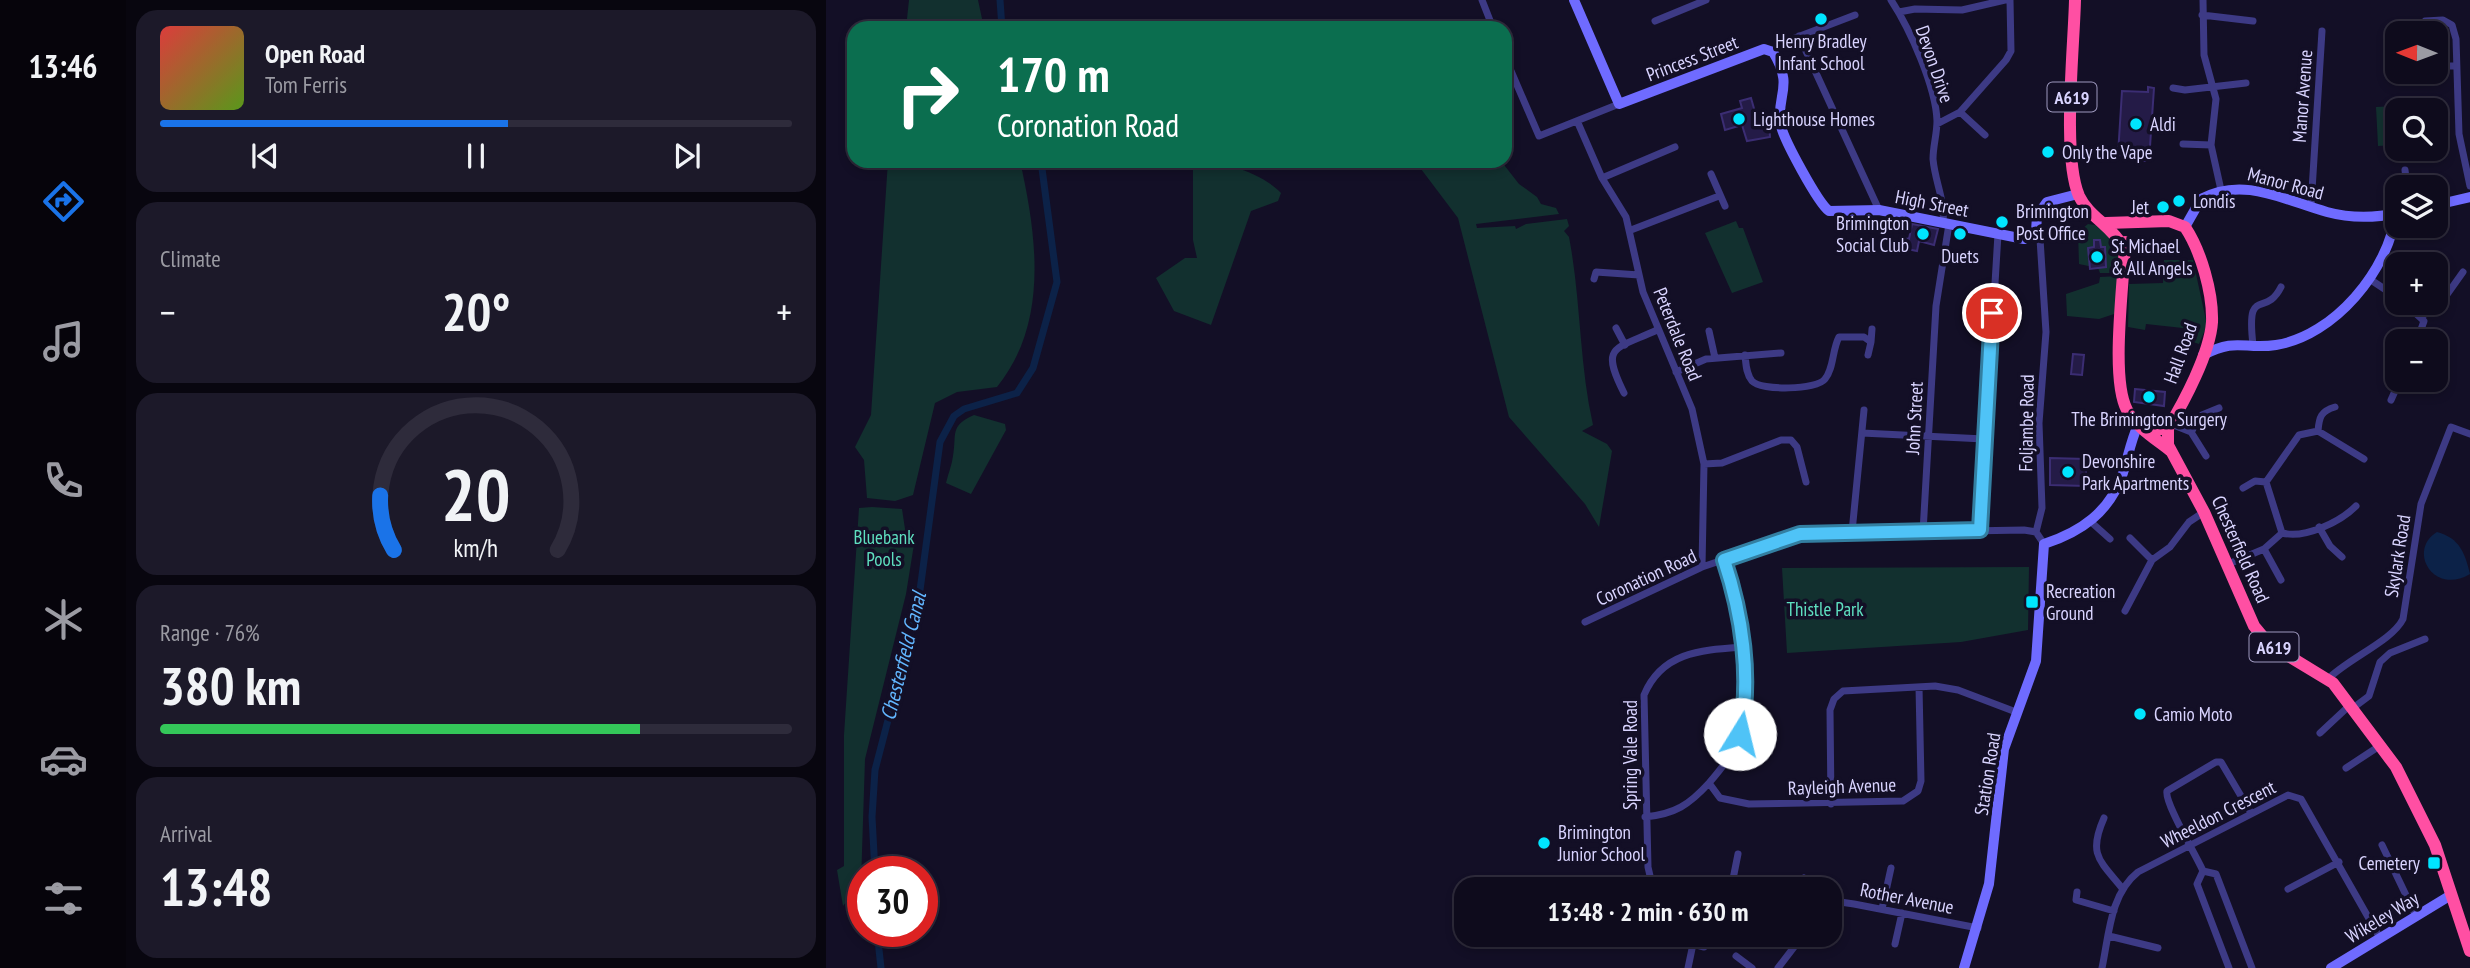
<!DOCTYPE html>
<meta charset="utf-8">
<style>
:root{--surface:#0e0b1c;--page:#1c1929;--text:#f1f3f6;--muted:#9b9ba3;--line:#2e2b3b;--accent:#1a73e8}
body{margin:0;font-family:"PT Sans Narrow",sans-serif;background:var(--page);color:var(--text);height:100vh;display:flex;flex-direction:column;font-size:26px;white-space:nowrap}
*{box-sizing:border-box;margin:0}
p{font-size:23px;color:var(--muted)}
.icon{flex:none;width:38px;height:38px;fill:none;stroke:currentColor;stroke-width:2;stroke-linecap:round;stroke-linejoin:round}
.map{position:relative;flex:1;overflow:hidden}
.panel{display:flex;flex-direction:column;gap:10px;padding:10px;background:#08060f;width:700px}
.panel>*{flex:none}
.banner{position:absolute;left:21px;top:21px;width:665px;height:147px;border-radius:21px;box-shadow:0 4px 10px #0003,0 0 0 2px var(--line);background:#0b6e4f;color:#fff;overflow:hidden}
.needle{width:46px;rotate:271deg}
.fabs{position:absolute;left:1559px;top:21px;display:grid;gap:14px}
.fabs a{display:grid;place-items:center;width:63px;height:63px;border-radius:14px;background:var(--surface);box-shadow:0 4px 10px #0003,0 0 0 2px var(--line);font-size:35px}
.speed{position:absolute;left:21px;top:856px;display:flex;gap:14px;font-size:35px;font-weight:700;text-align:center}
.speed>*{display:grid;place-content:center;width:91px;height:91px;border-radius:50%;background:var(--surface);box-shadow:0 4px 10px #0003,0 0 0 2px var(--line);line-height:1}
.speed .limit{border:10px solid #d22;background:#fff;color:#111}
.pin{position:absolute;display:grid;place-items:center;width:60px;height:60px;color:#fff;margin:-30px;border:4px solid #fff;border-radius:50%;box-shadow:0 2px 7px #0007}
.me{position:absolute;width:77px;margin:-38px;rotate:9deg;stroke-linejoin:round;filter:drop-shadow(0 0 5px #0008)}
.turn{display:flex;align-items:center;gap:24px;height:147px;padding:0 35px;font-size:32px}
.turn .icon{width:91px;height:91px;stroke-width:2.5}
.turn b{display:block;font-size:49px;line-height:60px}
.big{font-size:52px;font-weight:700;line-height:1.1}
.panel .widget{flex:1;display:flex;flex-direction:column;justify-content:center;gap:10px;min-width:0;padding:0 24px;border-radius:21px;background:var(--page)}
.panel .dial{align-items:center;gap:0}
.dial svg{height:182px;overflow:visible;fill:none;stroke:var(--line);stroke-width:7;stroke-linecap:round;text-anchor:middle}
.dial text{fill:var(--text);stroke:none}
.song{display:flex;align-items:center;gap:21px}
.cover{width:84px;height:84px;border-radius:10px;background:linear-gradient(135deg,hsl(0 70% 55%),hsl(90 70% 35%))}
.played{height:7px;border-radius:4px;background:linear-gradient(90deg,var(--accent) 55%,var(--line) 55%)}
.keys{display:flex;justify-content:space-around;direction:ltr}
.heat{display:flex;justify-content:space-between;align-items:center;font-size:38px;direction:ltr}
.charge{height:10px;border-radius:5px;background:linear-gradient(90deg,#34c759 76%,var(--line) 0)}
.trip{position:absolute;left:628px;top:877px;width:388px;height:70px;border-radius:21px;background:var(--surface);box-shadow:0 4px 10px #0003,0 0 0 2px var(--line);font-weight:700;line-height:70px;text-align:center}
main{display:flex;flex:1;min-height:0}
.menu{display:flex;flex-direction:column;width:126px;justify-content:space-around;align-items:center;background:#06040b;color:var(--muted)}
.menu .icon{width:49px;height:49px}
.menu .selected{color:var(--accent)}
.menu b{font-size:32px;color:var(--text)}
.map>svg:first-child{display:block}
.green{fill:#12302f}
.water{fill:#0c2248}
.lines{fill:none;stroke-linecap:round;stroke-linejoin:round}
.canal{stroke:#0c2248;stroke-width:7}
.building{fill:#241b47;stroke:#3b2d73;stroke-width:2}
.street{stroke:#3d3a85;stroke-width:7}
.secondary{stroke:#6f6bff;stroke-width:10}
.highway{stroke:#ff4fa3;stroke-width:12}
.route-casing{stroke:#337fa1;stroke-width:18}
.route{stroke:#4fc3f7;stroke-width:12}
.poi-dot{fill:#00e5ff;stroke:#130f26;stroke-width:2.5}
.labels{text-anchor:middle;dominant-baseline:central;stroke-width:7;stroke-linejoin:round;paint-order:stroke}
.shield{fill:#130f26;stroke:#9e99be;stroke-width:2}
.shield-label{font-size:18px;font-weight:bold;fill:#d9d4ff}
.poi-label{font-size:19px;fill:#d9d4ff;stroke:#130f26;text-anchor:start}
.street-label{font-size:19px;fill:#d9d4ff;stroke:#130f26}
.park-label{font-size:19px;fill:#5fe0c0;stroke:#130f26}
.water-label{font-size:21px;font-style:italic;fill:#62b6ff;stroke:#130f26}
</style>
<main>
<nav class="menu">
<b>13:46</b>
<svg class="icon selected" aria-label="directions" viewBox="0 0 24 24"><path d="M12 3l9 9-9 9-9-9zM9 14v-3h6M13 9l2 2-2 2"/></svg>
<svg class="icon" aria-label="music" viewBox="0 0 24 24"><path d="M9 18V5l10-2v13"/><circle cx="6" cy="18" r="3"/><circle cx="16" cy="16" r="3"/></svg>
<svg class="icon" aria-label="phone" viewBox="0 0 24 24"><path d="M5 4h4l2 5-3 2q2 4 5 5l2-3 5 2v4C11 20 4 13 5 4z"/></svg>
<svg class="icon" aria-label="climate" viewBox="0 0 24 24"><path d="M12 3v18M4 7l16 10M4 17L20 7"/></svg>
<svg class="icon" aria-label="car" viewBox="0 0 24 24"><path d="M5 17H2v-5l4-1 3-4h7l3 4 3 1v5h-3M9 17h6M6 11h13"/><circle cx="7" cy="17" r="2"/><circle cx="17" cy="17" r="2"/></svg>
<svg class="icon" aria-label="filters" viewBox="0 0 24 24"><path d="M4 7h16M4 17h16"/><circle cx="9" cy="7" r="2"/><circle cx="15" cy="17" r="2"/></svg>
</nav>
<section class="panel">
<div class="widget">
<div class="song"><i class="cover"></i><div><b>Open Road</b><p>Tom Ferris</p></div></div>
<div class="played"></div>
<div class="keys"><svg class="icon" aria-label="previous" viewBox="0 0 24 24"><path d="M18 5L8 12l10 7zM5 5v14"/></svg><svg class="icon" aria-label="pause" viewBox="0 0 24 24"><path d="M8 5v14M16 5v14"/></svg><svg class="icon" aria-label="next" viewBox="0 0 24 24"><path d="M6 5l10 7-10 7zM19 5v14"/></svg></div>
</div>
<div class="widget"><p>Climate</p>
<div class="heat"><a>−</a><b class="big">20°</b><a>+</a></div>
</div>
<div class="widget dial"><svg viewBox="0 0 100 80">
<path d="M14 69A42 42 0 1 1 86 69"/>
<path d="M14 69A42 42 0 0 1 8 45" stroke="#1a73e8"/>
<text x="50" y="56" font-size="32" font-weight="700">20</text>
<text x="50" y="72" font-size="11">km/h</text>
</svg></div>
<div class="widget"><p>Range · 76%</p><b class="big">380 km</b><div class="charge"></div></div>
<div class="widget"><p>Arrival</p><b class="big">13:48</b></div>
</section>
<div class="map">
<svg width="1644" height="968" viewBox="0 0 1644 968">
<rect width="100%" height="100%" fill="#130f26"/>
<!-- green -->
<path class="green" d="M83 0H152L158 28H80Z
M1590 105V110H1572L1571 145 1552 146 1550 107Z
M62 161H194C211 236 223 323 171 387L131 392 109 403 87 495 69 501 41 498 38 460 29 447 45 415Z
M367 161C396 161 435 172 455 193L452 201 425 211 385 325 348 311 330 278 359 258H371L367 240Z
M589 161H675L693 184 711 197 715 204 730 208 733 214 650 224 651 228 689 226 690 229 700 224 741 219 743 226 738 231 743 237C755 299 753 363 767 425L756 431 781 444 786 451 773 527 759 504 683 417 632 218Z
M910 221 913 228H917L937 282 906 293 879 233Z
M1262 224 1275 226 1296 245 1294 273H1274L1272 268 1253 264 1252 232Z
M1338 260H1367L1381 325 1373 344 1364 341 1366 329 1320 324 1319 330 1302 327 1303 284 1337 283Z
M1294 276 1291 313 1273 319 1241 316 1240 294 1273 283 1274 277Z
M148 415 179 424 180 430 145 494 120 483C122 474 126 465 127 456 131 434 123 426 148 415Z
M46 507 76 509 79 529 89 538 80 594 39 759 35 883 17 906 11 870 18 866V735L33 508Z
M1203 567 1202 630 1135 642 961 653 956 568Z"/>
<!-- water -->
<path class="water" d="M1611 532C1634 538 1639 554 1644 574 1607 596 1581 550 1611 532Z"/>
<g class="lines">
<!-- canal -->
<path class="canal" d="M174 0 176 28
M49 872 46 817 49 770 92 605 114 442 128 416 138 409 191 393 207 368 231 282 215 161
M51 931 55 968"/>
</g>
<!-- building -->
<path class="building" d="M1322 87 1328 88 1323 161H1314V157L1292 155 1296 91 1322 92Z
M925 98 933 126 943 123 944 137 921 141 916 125 899 130 895 114 916 108 914 101Z
M1086 224 1112 229 1108 245 1093 241 1091 251 1076 248 1078 238 1083 239Z
M1268 240H1274L1275 247H1279L1280 267 1264 269 1262 248 1268 247Z
M1247 354 1258 355 1256 375 1245 374Z
M1309 389 1339 392 1338 406 1308 402Z
M1224 458 1260 459V486L1224 485Z"/>
<g class="lines">
<!-- street -->
<path class="street" d="M656 0 667 28
M1065 0C1084 29 1110 87 1111 121 1111 134 1107 146 1107 159 1109 182 1119 199 1117 223
M1377 0 1378 55 1390 99 1385 145 1395 190
M1073 12 1089 9 1136 10 1179 0
M1376 15 1427 21
M829 21 880 0
M1588 33 1599 21 1617 20 1626 25 1630 39 1633 134 1644 186
M973 36 1053 210
M947 52 953 44 1029 15
M679 57 713 136 793 104
M1610 66H1630
M1347 88 1359 90 1420 83
M1134 112 1159 135
M752 123 776 178 800 217 817 292 866 409 878 464 876 567
M1111 124 1134 112 1180 60 1185 51 1184 0
M1357 144 1385 145
M1579 170 1581 187
M885 174 899 206
M776 178 849 147
M1485 206 1496 31
M805 230 893 196
M1210 231 1214 239 1220 332 1213 423 1216 508 1210 532
M1542 278 1572 298
M768 279 770 272 813 275
M1578 303 1598 321 1591 341
M1596 316 1615 303 1637 272
M790 328 799 345
M883 331 889 358
M1045 342 1046 329
M1427 345C1420 284 1439 319 1455 287
M919 355C920 364 920 374 926 381 935 391 991 390 999 379 1008 368 1006 350 1013 337H1038L1045 342 1042 355
M850 372 880 359 955 353
M798 393C774 345 788 350 831 330
M1565 400 1574 380
M1345 424 1365 432 1376 415 1393 408
M1492 431C1493 417 1495 411 1509 407
M1365 432 1380 456
M1036 433 1158 439
M878 464 896 463 955 440H965L971 447 980 482
M1417 488 1429 481 1440 482
M1265 522 1284 539
M1493 527 1504 546 1516 557
M1154 530 1172 234
M1026 532 1038 410
M1097 532 1110 306 1123 224
M1456 533C1479 539 1514 522 1530 506
M1304 538 1326 560
M1438 549 1455 580
M1400 565 1438 549 1456 533 1440 482 1473 435 1492 431 1538 459
M1299 611 1326 560 1344 547 1363 522 1378 512
M759 622 876 567 974 534 1198 530 1210 532 1218 544
M1502 679C1523 658 1566 641 1577 619L1595 504 1625 427 1644 434
M1527 708 1543 696 1554 662 1564 653 1599 639
M1494 733 1524 705
M1520 768 1555 745
M883 783 894 798 923 804 1077 801 1092 791 1095 781 1093 687
M1005 804 1004 710 1008 699 1017 691 1109 686 1132 690 1190 712
M819 817C849 814 863 805 883 783 896 768 908 753 914 734 929 685 914 607 898 560
M1278 818C1262 854 1273 860 1296 888
M1556 845 1590 916
M1377 871C1370 855 1338 802 1341 791L1390 762H1395L1425 813
M1377 871 1390 874 1426 968
M1377 871 1371 884 1403 968
M827 889 822 867 818 695C836 652 875 650 916 647
M905 889 912 854
M970 889 978 878
M1462 889 1513 862
M1251 892 1250 900 1288 911
M1004 905 1014 902 1028 904 1152 928
M1056 909 1065 868
M842 934 867 944 862 968
M1283 936 1332 948
M867 944 878 947
M1069 944 1076 913
M910 956 926 968
M952 968 978 934
M1276 968C1283 935 1284 894 1312 872L1462 795 1475 799 1554 938"/>
<!-- secondary -->
<path class="secondary" d="M748 0 793 104 938 49 947 52C969 88 949 95 955 126 958 140 992 203 1003 211L1053 210 1198 239 1210 231 1211 216 1221 202 1252 194
M1610 205 1644 197
M1359 227 1375 199C1417 176 1458 200 1501 212 1523 218 1549 218 1572 213
M1377 355C1412 337 1417 350 1450 345 1508 336 1563 270 1570 213
M1138 968 1163 884 1178 749 1210 661 1218 544C1255 532 1284 512 1297 473 1302 457 1305 440 1312 425
M1505 968 1625 895"/>
<!-- highway -->
<path class="highway" d="M1249 0C1248 46 1236 157 1253 196 1263 217 1285 225 1298 248
M1280 223 1343 221 1359 227C1375 251 1387 293 1386 322 1384 353 1358 402 1342 428L1320 431
M1299 242C1298 282 1284 378 1301 410 1311 428 1330 439 1345 451
M1342 428V445L1378 512 1428 626 1443 644 1507 683 1570 767 1609 845 1644 951"/>
</g>
<g class="lines">
<defs>
<path id="route" d="M914 734C926 678 916 614 898 560L974 534 1154 530 1166 313"/>
</defs>
<!-- route casing -->
<use href="#route" class="route-casing"/>
<!-- route -->
<use href="#route" class="route"/>
</g>
<!-- markers -->
<g class="poi-dot">
<circle cx="995" cy="19" r="7"/>
<circle cx="913" cy="119" r="7"/>
<circle cx="1310" cy="124" r="7"/>
<circle cx="1222" cy="152" r="7"/>
<circle cx="1353" cy="201" r="7"/>
<circle cx="1337" cy="207" r="7"/>
<circle cx="1176" cy="222" r="7"/>
<circle cx="1097" cy="234" r="7"/>
<circle cx="1134" cy="234" r="7"/>
<circle cx="1271" cy="257" r="7"/>
<circle cx="1323" cy="397" r="7"/>
<circle cx="1242" cy="472" r="7"/>
<rect x="1199" y="595" width="14" height="14" rx="3.5"/>
<circle cx="1314" cy="714" r="7"/>
<circle cx="718" cy="843" r="7"/>
<rect x="1601" y="856" width="14" height="14" rx="3.5"/>
</g>
<g class="labels">
<!-- shield labels -->
<g class="shield">
<rect x="1221.5" y="82.5" width="49" height="29" rx="5"/>
<rect x="1423.5" y="632.5" width="49" height="29" rx="5"/>
</g>
<g class="shield-label">
<text x="1246" y="97">A619</text>
<text x="1448" y="647">A619</text>
</g>
<!-- poi labels -->
<g class="poi-label">
<text x="995" y="41" text-anchor="middle">Henry Bradley<tspan x="995" dy="22">Infant School</tspan></text>
<text x="927" y="119">Lighthouse Homes</text>
<text x="1324" y="124">Aldi</text>
<text x="1236" y="152">Only the Vape</text>
<text x="1367" y="201">Londis</text>
<text x="1323" y="207" text-anchor="end">Jet</text>
<text x="1190" y="211">Brimington<tspan x="1190" dy="22">Post Office</tspan></text>
<text x="1083" y="223" text-anchor="end">Brimington<tspan x="1083" dy="22">Social Club</tspan></text>
<text x="1285" y="246">St Michael<tspan x="1285" dy="22">&amp; All Angels</tspan></text>
<text x="1134" y="256" text-anchor="middle">Duets</text>
<text x="1323" y="419" text-anchor="middle">The Brimington Surgery</text>
<text x="1256" y="461">Devonshire<tspan x="1256" dy="22">Park Apartments</tspan></text>
<text x="1220" y="591">Recreation<tspan x="1220" dy="22">Ground</tspan></text>
<text x="1328" y="714">Camio Moto</text>
<text x="732" y="832">Brimington<tspan x="732" dy="22">Junior School</tspan></text>
<text x="1594" y="863" text-anchor="end">Cemetery</text>
</g>
<!-- street labels -->
<g class="street-label">
<text transform="translate(866 58) rotate(-21)">Princess Street</text>
<text transform="translate(1109 64) rotate(71)">Devon Drive</text>
<text transform="translate(1476 96) rotate(-86)">Manor Avenue</text>
<text transform="translate(1460 183) rotate(15)">Manor Road</text>
<text transform="translate(1106 203) rotate(11)">High Street</text>
<text transform="translate(852 334) rotate(68)">Peterdale Road</text>
<text transform="translate(1354 353) rotate(-70)">Hall Road</text>
<text transform="translate(1088 418) rotate(-87)">John Street</text>
<text transform="translate(1200 423) rotate(-89)">Foljambe Road</text>
<text transform="translate(1415 549) rotate(66)">Chesterfield Road</text>
<text transform="translate(1571 556) rotate(-81)">Skylark Road</text>
<text transform="translate(820 577) rotate(-25)">Coronation Road</text>
<text transform="translate(804 755) rotate(-90)">Spring Vale Road</text>
<text transform="translate(1161 774) rotate(-81)">Station Road</text>
<text transform="translate(1016 786) rotate(-2)">Rayleigh Avenue</text>
<text transform="translate(1392 814) rotate(-27)">Wheeldon Crescent</text>
<text transform="translate(1081 898) rotate(11)">Rother Avenue</text>
<text transform="translate(1556 917) rotate(-31)">Wikeley Way</text>
</g>
<!-- park labels -->
<g class="park-label">
<text x="58" y="537">Bluebank<tspan x="58" dy="22">Pools</tspan></text>
<text x="999" y="609">Thistle Park</text>
</g>
<!-- water labels -->
<g class="water-label">
<text transform="translate(77 656) rotate(-76)">Chesterfield Canal</text>
</g>
</g>
</svg>
<div class="fabs">
<a><svg class="needle" viewBox="-14 -14 28 28"><path d="M0-13l5 13h-10z" fill="#e53935"/><path d="M0 13l5-13h-10z" fill="#9b9ba3"/></svg></a>
<a><svg class="icon" aria-label="search" viewBox="0 0 24 24"><circle cx="10" cy="10" r="6"/><path d="M15 15l6 6"/></svg></a>
<a><svg class="icon" aria-label="layers" viewBox="0 0 24 24"><path d="M12 4l9 5-9 5-9-5zM3 14l9 5 9-5"/></svg></a>
<a>+</a>
<a>−</a>
</div>
<div class="speed"><div class="limit">30</div></div>
<div class="pin" style="left:1166px;top:313px;background:#d93025"><svg class="icon" aria-label="arrive" viewBox="0 0 24 24"><path d="M6 21V4h12l-3 4 3 4H6"/></svg></div>
<svg class="me" style="left:914px;top:734px" viewBox="-20 -20 40 40"><circle r="19" fill="#fff"/><path d="M0-13L10 11 0 6-10 11z" fill="#4fc3f7"/></svg>
<div class="trip">13:48 · 2 min · 630 m</div>
<div class="banner">
<div class="turn"><svg class="icon" aria-label="right" viewBox="0 0 24 24"><path d="M7 20v-9h11M14 6l5 5-5 5"/></svg><div><b>170 m</b>Coronation Road</div></div>
</div>
</div>
</main>
